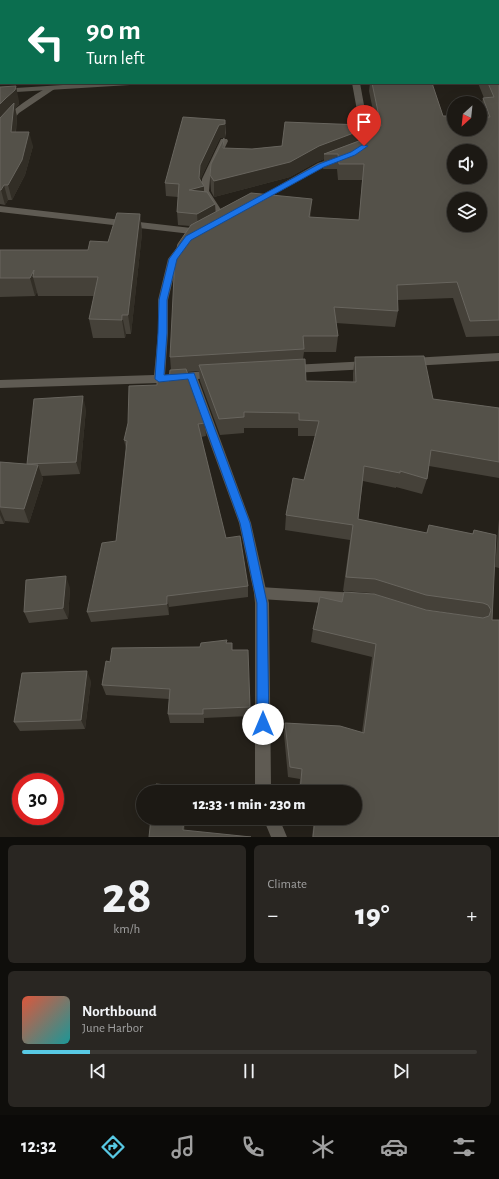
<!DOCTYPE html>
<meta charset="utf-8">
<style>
:root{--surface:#1c1914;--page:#292622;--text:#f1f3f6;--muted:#a0a0a0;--line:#3a3834;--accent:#58c9e4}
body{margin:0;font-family:"Alegreya Sans",sans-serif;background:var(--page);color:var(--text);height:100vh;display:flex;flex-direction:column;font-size:15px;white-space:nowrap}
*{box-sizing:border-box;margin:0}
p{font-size:13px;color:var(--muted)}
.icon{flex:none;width:22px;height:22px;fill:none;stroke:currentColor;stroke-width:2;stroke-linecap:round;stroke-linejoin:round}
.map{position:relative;height:837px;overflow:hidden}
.sheet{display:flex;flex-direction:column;gap:8px;padding:8px;background:#0f0e0b;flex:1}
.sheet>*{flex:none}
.banner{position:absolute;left:0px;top:0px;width:499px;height:84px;box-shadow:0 4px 16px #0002,0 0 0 1px var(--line);background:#0b6e4f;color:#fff;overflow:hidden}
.needle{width:26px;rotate:207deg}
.tools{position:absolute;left:447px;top:96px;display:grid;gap:8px}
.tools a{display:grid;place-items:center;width:40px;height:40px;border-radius:50%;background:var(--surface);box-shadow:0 4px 16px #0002,0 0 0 1px var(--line);font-size:20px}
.speed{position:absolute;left:12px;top:773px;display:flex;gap:8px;font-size:20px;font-weight:700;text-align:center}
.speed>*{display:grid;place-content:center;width:52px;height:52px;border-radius:50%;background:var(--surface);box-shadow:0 4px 16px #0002,0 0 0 1px var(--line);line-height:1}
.speed .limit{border:6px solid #d22;background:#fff;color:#111}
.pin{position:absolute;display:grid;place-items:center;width:34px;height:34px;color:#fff;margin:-41px -17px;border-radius:50% 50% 50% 0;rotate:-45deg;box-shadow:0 0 4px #0007}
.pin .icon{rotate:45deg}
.me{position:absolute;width:44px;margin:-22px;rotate:0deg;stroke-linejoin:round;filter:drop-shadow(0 0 3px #0008)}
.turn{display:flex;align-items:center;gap:14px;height:84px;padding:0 20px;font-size:18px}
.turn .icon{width:52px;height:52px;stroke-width:2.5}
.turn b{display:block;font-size:28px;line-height:34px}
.big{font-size:30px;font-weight:800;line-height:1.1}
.sheet .widget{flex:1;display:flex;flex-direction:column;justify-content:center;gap:6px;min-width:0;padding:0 14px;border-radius:6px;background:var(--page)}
.sheet .dial{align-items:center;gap:0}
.dial b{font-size:52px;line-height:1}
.song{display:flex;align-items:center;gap:12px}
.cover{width:48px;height:48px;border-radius:6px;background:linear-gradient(135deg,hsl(10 70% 55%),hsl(180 70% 35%))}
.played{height:4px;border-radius:2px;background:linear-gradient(90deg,var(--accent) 15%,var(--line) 15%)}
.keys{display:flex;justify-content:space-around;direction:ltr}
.heat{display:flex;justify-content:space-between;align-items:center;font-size:22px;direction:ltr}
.sheet .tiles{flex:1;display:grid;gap:8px;grid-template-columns:1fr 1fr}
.widget:last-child{grid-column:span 2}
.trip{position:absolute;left:136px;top:785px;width:226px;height:40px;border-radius:20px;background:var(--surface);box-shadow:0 4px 16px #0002,0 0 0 1px var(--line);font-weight:800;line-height:40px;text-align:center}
.menu{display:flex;height:64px;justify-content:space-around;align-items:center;background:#0b0a08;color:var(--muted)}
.menu .icon{width:28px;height:28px}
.menu .active{color:var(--accent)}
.menu b{font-size:18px;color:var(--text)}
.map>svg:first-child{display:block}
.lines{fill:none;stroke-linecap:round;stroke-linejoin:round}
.service{fill:#5f5b53;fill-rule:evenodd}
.minor{fill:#5f5b53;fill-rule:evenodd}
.wall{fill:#454139;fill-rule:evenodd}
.shaded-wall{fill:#322e26}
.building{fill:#545149;stroke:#68655e;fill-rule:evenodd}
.route{fill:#1a73e8;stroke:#114b97}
</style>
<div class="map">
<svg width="499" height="837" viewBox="0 0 499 837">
<rect width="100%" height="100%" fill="#25211a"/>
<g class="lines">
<!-- service -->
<path class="service" d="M49 86H55L56 88 19 113 3 132H0V125C12 108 32 97 49 86Z
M221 139H227L228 141 210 179 209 191 227 219 223 222 220 221 201 191 202 179Z
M0 206 200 229 204 232 200 235 0 212Z
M260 587 356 593 361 595 363 599 361 603 356 605 260 599 255 597 254 593 255 589Z"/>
<!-- minor -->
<path class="minor" d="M352 0H358V1H352Z
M94 83H134L130 85 0 93V89Z
M352 83H360L370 138 367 148 361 150 357 148 360 145 362 138Z
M337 157H340V161L324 167 257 204H251L250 202 318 163Z
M184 241 189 244 178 259 168 300V333L165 375 215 370 219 371 220 374 219 377 198 379 251 523 269 603 271 785 273 792H257L255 785V603L254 593 239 523 187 380 159 383 0 388V380L154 375 158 333V300L168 259 181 242Z
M499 353V361L412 366 408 365 407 362 408 359 412 358Z
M369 361 373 362 374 365 373 368 369 369 292 373 288 372 287 369 288 366 292 365Z
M263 818H279L287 837H271Z"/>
</g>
<!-- wall -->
<path class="wall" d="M45 0H163L162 1H45Z
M437 0H499V336L466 337 453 298 398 300V311L395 327 336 323 338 336 336 352H304L303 359 306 381 353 382V373L355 357 433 399 499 408V478L429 466 427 479 422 494 396 487V488L363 481 358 519 426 533 429 525 472 534 474 530 496 535 492 620 499 837H312L314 819 305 818H355V792H299L300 779 288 777 284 734 285 723 362 732 372 657 311 642 313 629 342 602 344 592 426 610 480 618 476 617 421 609 371 593 343 591 350 540 285 530 286 515 304 480 315 436H298V428H244V433L220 435 200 381 199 371 187 372 205 423 206 436 201 437 226 538 248 586V597L169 607V615L91 622 87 612 116 541 126 449 124 440 157 385 169 381 171 370 170 357 190 226 178 225 177 212 178 197 166 196 165 183 225 120 226 133 225 138H224V148L252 149 282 146 362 125 360 140 370 134 376 125 369 91 370 83H432L443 116 481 117 480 112 483 98H484L478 83H498V1H438ZM220 138H224L210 175 211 191 214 197 290 177 317 162 324 159 323 169H337L338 180H362L359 220 311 217 216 212 204 191 200 180 201 178Z
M0 87 19 101V104L15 108 17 117 16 132 33 146 25 175 12 200H8L5 205 0 204Z
M140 214 142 233 131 334H126L125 338H93L89 319 94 296H38L37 292 35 296 0 297V250H88L108 242Z
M86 409 80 474 42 476 43 479 29 523 5 521 4 524H0V462L27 464Z
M499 519V568L495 567Z
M70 588 68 619 29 623 24 612Z
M227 643 232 650 250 707V716L204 718V723H170L168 714 169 699 106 695 102 685 110 662Z
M91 681 85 729 20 731 14 722Z"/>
<!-- shaded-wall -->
<path class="shaded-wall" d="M150 0H163L162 1H149Z
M16 86 19 101V104L15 108 17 117 14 147 0 123V104Z
M225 120V138H224V153L223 148 224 138H220L201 178 200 187 204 186V199L189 190 199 178 200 165 219 125Z
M362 125 360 140 324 154V159L317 162 290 177 214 197V181L319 146Z
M29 132 33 146 25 175 12 200 8 185Z
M4 185 8 200 5 205 1 190Z
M312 199 311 215 308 233 309 217Z
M215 204 216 217 198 227 197 214Z
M140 214 142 233 131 334 128 315Z
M34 270 33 277 37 292 35 296 30 278Z
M122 315 126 334 125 338 122 320Z
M83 396 86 409 80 474 76 462Z
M38 465 43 479 29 523 24 509Z
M0 509 5 521 4 524 0 515Z
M66 576 70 588 68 619 63 608Z
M167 596 169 607V615L167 604Z
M87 671 91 681 85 729 81 720Z
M184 818H186L184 836 183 830Z"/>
<!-- building -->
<path class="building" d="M59 0H150L149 1H62Z
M378 0H406V1H379Z
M445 0H499V320L470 321 457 282 397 285 398 311 334 307 338 336H303L304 349 170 357 175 256 178 244 191 225 251 193 312 199 309 217 359 220 364 164H339L338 154H324L359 141 370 134 373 125 381 126 372 83H432L443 116H454V129H480V117H490L483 98 494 97 488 83H498V1H446ZM454 151H480V177H454ZM454 199H480V225H454Z
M16 86 15 90 6 98 0 104V87Z
M14 103 11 132H29L22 160 8 185H4L1 190H0V118Z
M183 117 225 120V124L219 125 200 165 199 178 204 186 189 190 207 192 215 204 197 214 177 212 179 184 165 183Z
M285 122 362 125 361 129 351 134 319 146 290 162 214 181 210 175 211 164 224 138 223 148 252 149 282 146Z
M117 213 140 214 128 315H122V320L89 319 98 277H33L34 270 30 278H0V250H88L90 241 108 242Z
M424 356 433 399 499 408V462L431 450 427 479 400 471V473L364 466 358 519 427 533 429 525 473 534 474 530 496 535 492 620H499V837H313L315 818H355V792H300L302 769 290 767 285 723 340 726 364 733 376 644 313 629 320 597 342 602 344 592 374 594 426 610 483 618 489 616 491 610 488 605 483 603 426 595 375 579 346 577 353 525 286 515 293 478 304 480 319 421 299 420V413L244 412V417L219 419 199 365 305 359 306 381 356 382 355 357Z
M186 369 205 423 198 424 226 538 240 536 248 586 167 596V604L87 612 102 543 116 541 127 441 124 440 128 423 129 386 157 385V381H169L170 370Z
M83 396 76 462 27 464 34 399Z
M0 462 38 465 24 509 0 507Z
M66 576 63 608 24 612 26 580Z
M227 640 226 643H232V650H248L250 707 203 709V714H168L170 689 102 685 106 661 110 662 112 648 200 647 201 643Z
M87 671 81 720 14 722 22 673Z
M156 784 187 787V792H155Z
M151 818H184L183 830 251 837H149Z"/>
<!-- route -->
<path class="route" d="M362 145 368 146 355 155 324 167 191 240 177 259 167 300V333L164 375 194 373 250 523 267 603 269 724 267 729 263 730 259 729 257 724V603L240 523 188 379 159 382 155 379 158 333 159 300 169 259 186 236 319 164 351 152Z"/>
</svg>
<div class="tools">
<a><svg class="needle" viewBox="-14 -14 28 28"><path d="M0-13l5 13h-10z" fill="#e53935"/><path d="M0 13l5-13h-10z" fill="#a0a0a0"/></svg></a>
<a><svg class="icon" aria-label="sound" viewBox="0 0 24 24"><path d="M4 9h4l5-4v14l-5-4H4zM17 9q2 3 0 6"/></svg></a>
<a><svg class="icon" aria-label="layers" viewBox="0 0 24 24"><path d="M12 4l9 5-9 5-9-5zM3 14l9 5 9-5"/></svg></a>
</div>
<div class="speed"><div class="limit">30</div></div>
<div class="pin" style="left:364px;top:146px;background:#d93025"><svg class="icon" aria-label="arrive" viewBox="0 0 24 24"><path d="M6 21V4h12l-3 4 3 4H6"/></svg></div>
<svg class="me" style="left:263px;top:724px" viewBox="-20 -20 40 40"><circle r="19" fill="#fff"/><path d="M0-13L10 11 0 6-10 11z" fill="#1a73e8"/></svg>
<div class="trip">12:33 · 1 min · 230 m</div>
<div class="banner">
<div class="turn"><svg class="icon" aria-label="left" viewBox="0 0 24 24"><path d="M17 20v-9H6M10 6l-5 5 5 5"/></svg><div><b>90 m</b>Turn left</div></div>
</div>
</div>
<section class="sheet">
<div class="tiles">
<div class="widget dial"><b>28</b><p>km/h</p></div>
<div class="widget"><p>Climate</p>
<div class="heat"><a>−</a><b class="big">19°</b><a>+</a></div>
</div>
<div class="widget">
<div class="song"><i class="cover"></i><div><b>Northbound</b><p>June Harbor</p></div></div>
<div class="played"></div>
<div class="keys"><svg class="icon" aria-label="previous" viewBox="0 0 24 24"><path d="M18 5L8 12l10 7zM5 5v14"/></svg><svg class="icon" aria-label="pause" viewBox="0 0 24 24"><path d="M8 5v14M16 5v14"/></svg><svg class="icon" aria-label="next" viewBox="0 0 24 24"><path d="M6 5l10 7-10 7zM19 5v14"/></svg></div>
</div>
</div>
</section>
<nav class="menu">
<b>12:32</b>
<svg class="icon active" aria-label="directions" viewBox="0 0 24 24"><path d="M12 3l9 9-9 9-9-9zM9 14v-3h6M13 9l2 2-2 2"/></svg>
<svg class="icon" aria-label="music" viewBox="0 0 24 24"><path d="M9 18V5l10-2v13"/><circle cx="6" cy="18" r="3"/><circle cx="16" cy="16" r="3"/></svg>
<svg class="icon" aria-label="phone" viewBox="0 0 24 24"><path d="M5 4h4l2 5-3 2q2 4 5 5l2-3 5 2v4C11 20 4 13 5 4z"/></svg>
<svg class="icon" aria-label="climate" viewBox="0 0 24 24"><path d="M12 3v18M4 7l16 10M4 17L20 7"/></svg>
<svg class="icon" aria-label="car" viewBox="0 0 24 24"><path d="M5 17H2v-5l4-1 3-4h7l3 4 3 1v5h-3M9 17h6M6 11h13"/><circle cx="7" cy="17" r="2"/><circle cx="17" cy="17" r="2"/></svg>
<svg class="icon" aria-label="filters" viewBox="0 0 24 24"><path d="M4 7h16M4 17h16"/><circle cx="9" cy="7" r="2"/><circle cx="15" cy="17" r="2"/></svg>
</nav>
